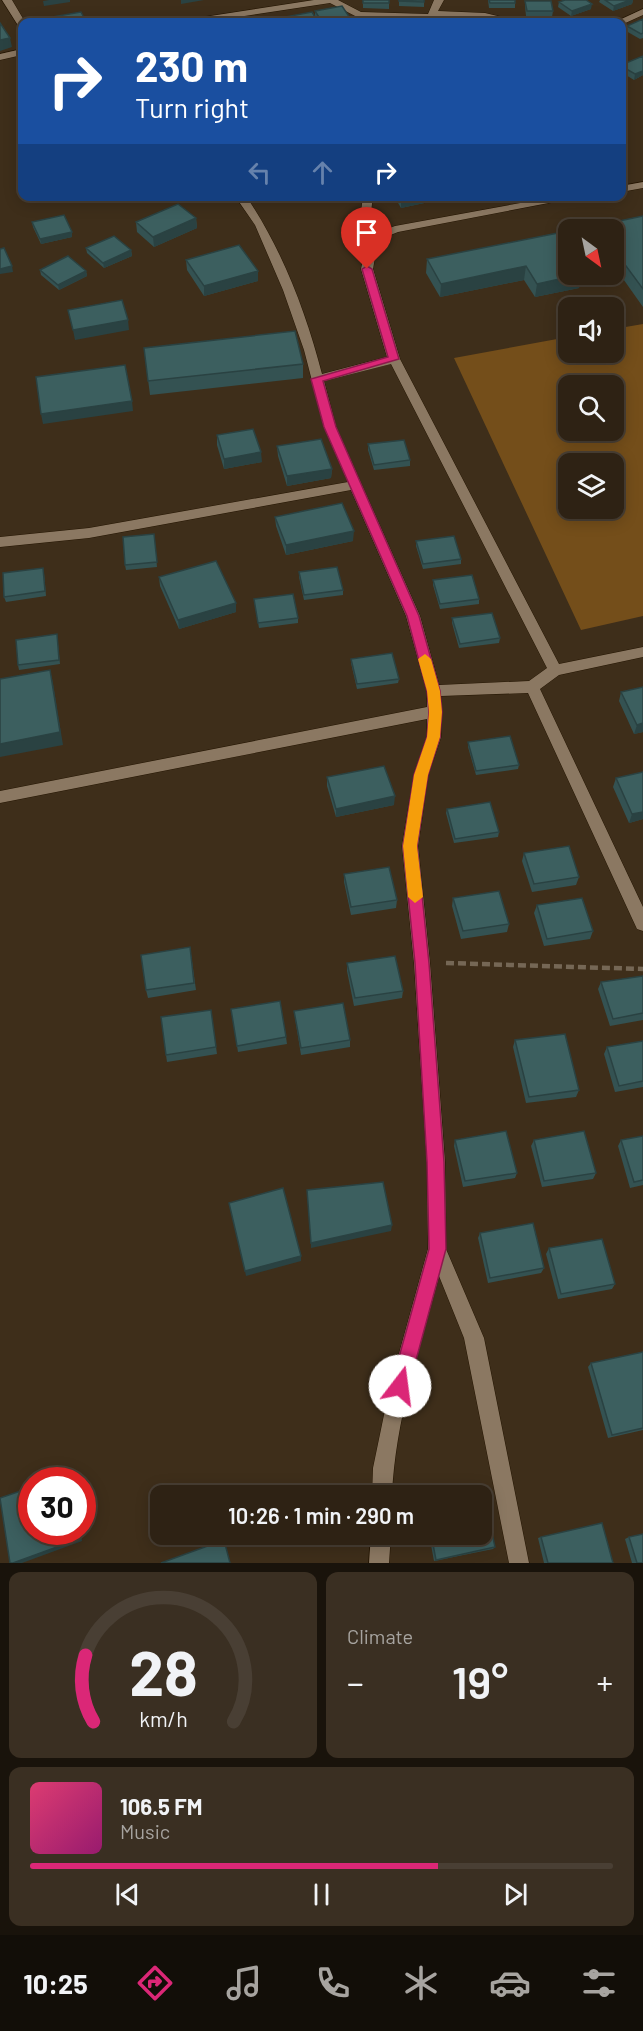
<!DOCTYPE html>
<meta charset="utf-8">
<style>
:root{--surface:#2e2214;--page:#3a2f22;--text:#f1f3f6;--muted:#a7a4a0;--line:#493f34;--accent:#db2777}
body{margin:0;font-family:Barlow,sans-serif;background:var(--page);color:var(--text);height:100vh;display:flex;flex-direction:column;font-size:22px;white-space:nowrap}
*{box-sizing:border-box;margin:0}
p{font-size:20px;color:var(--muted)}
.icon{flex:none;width:33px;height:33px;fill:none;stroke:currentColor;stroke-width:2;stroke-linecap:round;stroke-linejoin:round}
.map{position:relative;height:1563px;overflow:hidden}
.drawer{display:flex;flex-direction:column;gap:9px;padding:9px;background:#19130b;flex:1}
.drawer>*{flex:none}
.guide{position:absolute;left:18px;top:18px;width:608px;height:183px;border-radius:12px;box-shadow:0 3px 15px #0003,0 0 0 2px var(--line);background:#1a4fa0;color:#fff;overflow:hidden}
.needle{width:39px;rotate:147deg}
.controls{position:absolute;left:558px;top:219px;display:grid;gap:12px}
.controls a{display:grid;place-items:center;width:66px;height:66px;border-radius:12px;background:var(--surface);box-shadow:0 3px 15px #0003,0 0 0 2px var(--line);font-size:30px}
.speed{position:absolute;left:18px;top:1467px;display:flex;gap:12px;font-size:30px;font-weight:700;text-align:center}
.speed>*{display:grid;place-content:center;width:78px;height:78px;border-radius:50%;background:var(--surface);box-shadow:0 3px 15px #0003,0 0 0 2px var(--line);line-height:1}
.speed .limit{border:9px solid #d22;background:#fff;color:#111}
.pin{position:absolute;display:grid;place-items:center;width:51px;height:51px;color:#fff;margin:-62px -26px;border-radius:50% 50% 50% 0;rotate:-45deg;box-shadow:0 0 6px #0007}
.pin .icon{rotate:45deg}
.me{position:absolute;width:66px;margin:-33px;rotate:15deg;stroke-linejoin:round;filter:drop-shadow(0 0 4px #0008)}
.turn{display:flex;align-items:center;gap:21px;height:126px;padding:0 18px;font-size:27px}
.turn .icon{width:78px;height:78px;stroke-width:2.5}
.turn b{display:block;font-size:42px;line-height:51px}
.lanes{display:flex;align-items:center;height:57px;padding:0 18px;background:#0003;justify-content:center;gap:30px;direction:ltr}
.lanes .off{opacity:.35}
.big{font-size:45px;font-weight:600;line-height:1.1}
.drawer .card{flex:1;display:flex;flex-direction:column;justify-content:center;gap:9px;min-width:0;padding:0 21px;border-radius:12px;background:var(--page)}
.drawer .dial{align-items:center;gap:0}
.dial svg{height:156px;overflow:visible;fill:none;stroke:var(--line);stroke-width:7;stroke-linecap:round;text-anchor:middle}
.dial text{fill:var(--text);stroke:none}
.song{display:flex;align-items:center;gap:18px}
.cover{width:72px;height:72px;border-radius:9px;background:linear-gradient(135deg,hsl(340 70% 55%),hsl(320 70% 35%))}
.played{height:6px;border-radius:3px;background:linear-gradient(90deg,var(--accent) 70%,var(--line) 70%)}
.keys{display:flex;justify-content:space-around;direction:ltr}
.heat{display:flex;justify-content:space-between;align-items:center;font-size:33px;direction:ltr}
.drawer .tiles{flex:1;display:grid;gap:9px;grid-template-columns:1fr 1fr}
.card:last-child{grid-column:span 2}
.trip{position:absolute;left:150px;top:1485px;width:342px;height:60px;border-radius:12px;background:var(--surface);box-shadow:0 3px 15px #0003,0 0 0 2px var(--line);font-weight:600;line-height:60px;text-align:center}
.menu{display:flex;height:96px;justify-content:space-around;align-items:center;background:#120e08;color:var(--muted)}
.menu .icon{width:42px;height:42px}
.menu .current{color:var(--accent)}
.menu b{font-size:27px;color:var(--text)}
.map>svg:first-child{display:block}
.green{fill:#744e1a;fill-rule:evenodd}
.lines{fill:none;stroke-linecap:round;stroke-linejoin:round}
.minor-casing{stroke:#251603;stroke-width:1}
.path{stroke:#756755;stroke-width:4.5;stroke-dasharray:8 4;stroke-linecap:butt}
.minor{fill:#8b7862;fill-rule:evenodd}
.wall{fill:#345252}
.shaded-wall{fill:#2a4242}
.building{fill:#3c5f5f;stroke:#2a4242;stroke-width:1.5}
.route{fill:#db2777;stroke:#8e194d;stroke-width:1.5}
.slow{fill:#f59e0b}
</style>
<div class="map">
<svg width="643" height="1563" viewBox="0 0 643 1563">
<rect width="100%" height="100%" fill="#3e2e1a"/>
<!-- green -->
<path class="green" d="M643 324V616L581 630 454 358 568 337V352H614V329ZM568 386H614V430H568ZM568 464H614V508H568Z"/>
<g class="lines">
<defs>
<path id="minor" d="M2 0H12L25 22H22V28L19 27Z
M314 0H338L361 12 428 14 434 0H444L438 11 485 13 523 22 436 17 433 22H425V20L359 18 330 3 205 22H186L191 19Z
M643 9V15L621 25 615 22Z
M22 49V55L0 60V54Z
M643 182V188L621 192V186Z
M235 196H246C282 249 306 312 322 374L387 357 361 269 368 238 360 220 363 196H373L370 220 376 233 395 226 559 196H585L398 232 378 240 373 269 400 359 559 664 643 647V657L559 675 540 689 643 907V931L637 929 528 693 441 696V737L428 775 418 846 430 963 445 1162 446 1249 484 1338 529 1563H509L464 1338 439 1276C420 1347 395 1421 392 1496H372L373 1468 390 1386 428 1249 427 1162 414 963 402 846 414 775 427 737V719L0 803V791L427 707V691L406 616 351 490 89 538 0 547V537L89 528 348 482 324 427 304 350 283 290 255 225ZM391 364 547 668 529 681 439 685 420 616 336 427 324 381Z
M371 1534H391L389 1563H369Z"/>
</defs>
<!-- minor casing -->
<use href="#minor" class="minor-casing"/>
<!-- path -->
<path class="path" d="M446 963 643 969"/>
<!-- minor -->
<use href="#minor" class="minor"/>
</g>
<!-- wall -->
<path class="wall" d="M363 0H389V9L363 8Z
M399 0H424V7L399 6Z
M488 0H515V8H489Z
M600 0H633L632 4 613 11 599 2Z
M525 1 553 11 552 17 526 16 525 6Z
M559 2 591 9 571 16 558 7Z
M315 11 352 21V22H319L315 16Z
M643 19V38L640 39 626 31 627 26Z
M643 56V75L634 80 621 72V65Z
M394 196H457L401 208Z
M643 216V307L614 266V230Z
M196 218 197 228 154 247 137 232 136 222Z
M32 222 72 232V237L41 244 33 227Z
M568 231V274H582L579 288 535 297 524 280 440 297 426 273 427 259Z
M86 248 131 250 132 256 104 268 87 253Z
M186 260 258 281 204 296 187 270Z
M40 270 86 271 87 276 59 290 41 275Z
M144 348 303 364V378L150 395Z
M217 435 262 462 224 469 217 445Z
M368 444 410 460V466L374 470 368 450Z
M277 446 332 469 331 478 287 486 278 456Z
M275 517 353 541 286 555 276 526Z
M154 534 157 567 126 570 125 565Z
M416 541 461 559V564L423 569 416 546Z
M299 572 343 590V595L304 600 299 577Z
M44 573 46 596 6 602 4 597Z
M159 577 236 612 179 629 160 586Z
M433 580 479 599V604L440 609 433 585Z
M254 599 298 618V623L259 628Z
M452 618 500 638 499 643 459 648 452 623Z
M57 634 60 664 19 670 18 665Z
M351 659 399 679 398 683 357 689 351 663Z
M643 687V732L634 734 619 701 621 692Z
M468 742 519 765 518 769 476 775 468 747Z
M643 772V819L629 823 613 787 616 778Z
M327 777 394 805 336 817 327 786Z
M447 809 499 832 498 837 454 843 446 813Z
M524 853 579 877 576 885 532 892 522 861Z
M344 874 397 900 396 908 351 915 344 882Z
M453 898 509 924 507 932 461 939 452 906Z
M537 905 593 931 590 939 544 946 534 913Z
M190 947 196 990 148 998 146 990Z
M347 963 403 991 402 998 354 1006 347 971Z
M643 976V1020L610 1026 598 989 601 982Z
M231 1009 286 1037 287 1044 238 1052Z
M211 1010 217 1054 167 1062 166 1055Z
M294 1011 350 1040V1047L301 1055 295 1018Z
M515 1040 579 1090 576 1097 526 1103 513 1047Z
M643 1041V1087L615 1092 604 1054 607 1047Z
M643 1136V1185L630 1188 618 1146 621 1140Z
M455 1140 517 1173 515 1178 463 1187 454 1146Z
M534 1140 596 1173 593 1179 542 1187 531 1146Z
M480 1233 544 1268 541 1273 488 1283 478 1238Z
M549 1248 615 1284 612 1289 558 1299 546 1254Z
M643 1352V1430L608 1438 588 1367 591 1363Z
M429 1534H482L495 1547 493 1549 434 1561Z
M541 1537 613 1563H544L538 1538Z
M629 1537 643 1563H632L625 1539Z"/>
<!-- shaded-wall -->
<path class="shaded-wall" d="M49 0H70V2L44 6 43 1Z
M181 0H204L181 4Z
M630 0H633L632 4 613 11 614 6Z
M592 4 591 9 571 16 572 11Z
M10 38 12 47 0 51V40Z
M643 71V75L634 80 635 74Z
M627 87 626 92 621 94V89Z
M626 160 624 170 621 171V161Z
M409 196H457L401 208V198Z
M196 218 197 228 154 247 153 237Z
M72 232V237L41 244 40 239Z
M131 250 132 256 104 268 103 263Z
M12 266 13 272 0 274V269Z
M526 266 524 280 440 297 441 284Z
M86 271 87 276 59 290 58 285Z
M258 271V281L204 296V286Z
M582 274 579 288 535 297 537 284Z
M128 320 129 330 75 340 73 330Z
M132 401 133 411 43 424 41 414Z
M261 452 262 462 224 469V459Z
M332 469 331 478 287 486V476Z
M354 531 353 541 286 555V545Z
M236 603V612L179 629 178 620Z
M50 670 53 683 63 745 0 757V744Z
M643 723V732L634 734 637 725Z
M395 796 394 805 336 817V809Z
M643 812V819L629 823 632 814Z
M392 1225 391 1231 311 1248V1243Z
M301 1256V1261L246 1276 245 1271Z
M78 1532H81L82 1541 22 1563H13Z"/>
<!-- building -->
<path class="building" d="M363 0H389V3H363Z
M399 0H424V2L399 1Z
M489 0H515V3H490Z
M565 0H586L592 4 572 11 559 2Z
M605 0H630L614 6Z
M525 1H551L553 11H527Z
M342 6 352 21 341 22H322L315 11Z
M81 12 86 22H55L52 17Z
M312 12 318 22H288L285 17Z
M279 18 281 22H251Z
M402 18 405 22H377Z
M643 19V33L641 34 627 26Z
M442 20 469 22H441Z
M478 21 496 22H478Z
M0 23 10 38 0 40Z
M643 56V71L635 74 621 66V65Z
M621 82 627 87 621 89Z
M621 154 626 160 621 161Z
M178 204 196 218 153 237 136 222Z
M64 215 72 232 40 239 32 222Z
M643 216V289L615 251H614V230H576Z
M568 231V274H582L537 284 526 266 441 284 427 259Z
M114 236 131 250 103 263 86 248Z
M239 245 258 271 204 286 186 260Z
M4 248 12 266 0 269V249Z
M68 256 86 271 58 285 40 270Z
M122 300 128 320 73 330 68 310Z
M295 331 303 364 148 381 144 348Z
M125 365 132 401 41 414 36 377Z
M253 429 261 452 224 459 217 435Z
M321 439 332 469 287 476 277 446Z
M404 440 410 460 374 465 368 444Z
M342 503 354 531 286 545 275 517Z
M154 534 157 562 125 565 123 537Z
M454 536 461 559 423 564 416 541Z
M216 561 236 603 178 620 159 577Z
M337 567 343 590 304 595 299 572Z
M43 568 45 591 4 597 3 573Z
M472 575 479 599 440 604 433 580Z
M293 594 298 618 258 623 254 599Z
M492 613 500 638 460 644 452 618Z
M57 634 59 660 18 665 16 640Z
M392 653 399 679 357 684 351 659Z
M50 670 60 732 0 744V679Z
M643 687V723L637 725 621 692Z
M510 736 519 765 476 771 468 742Z
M384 766 395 796 336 809 327 777Z
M643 772V812L632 814 616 778Z
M490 802 499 832 455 839 447 809Z
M569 846 579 877 534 884 524 853Z
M389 867 397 900 351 907 344 874Z
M499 891 509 924 463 931 453 898Z
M582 898 593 931 547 939 537 905Z
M190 947 194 983 146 990 141 955Z
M395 956 403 991 355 998 347 963Z
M643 976V1013L613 1019 601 982Z
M280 1001 286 1037 237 1046 231 1009Z
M343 1003 350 1040 301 1048 294 1011Z
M211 1010 216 1047 166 1055 161 1017Z
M565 1034 579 1090 529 1097 515 1040Z
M643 1041V1081L619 1086 607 1047Z
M506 1131 517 1173 465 1181 455 1140Z
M584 1131 596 1173 544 1181 534 1140Z
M643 1136V1180L634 1182 621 1140Z
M383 1182 392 1225 311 1243 307 1190Z
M283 1188 301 1256 245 1271 229 1203Z
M533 1223 544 1268 490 1278 480 1233Z
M602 1239 615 1284 561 1294 549 1248Z
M643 1352V1428L612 1435 591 1363Z
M67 1475 68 1480H51Z
M32 1487V1532H78L79 1539 13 1563H10L0 1498Z
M483 1491 495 1547 436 1560 431 1534H482V1496H463Z
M602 1523 613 1563H548L541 1537Z
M643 1534V1563H637L629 1537Z
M224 1540 230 1563H161Z"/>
<!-- route -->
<path class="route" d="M367 266 372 269 399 359 323 381 336 427 419 616 440 691 442 712 440 737 428 775 417 846 429 963 444 1162 446 1249 409 1386 406 1392 400 1395 393 1392 391 1386 429 1249 427 1162 415 963 403 846 414 775 427 737 429 712 427 691 407 616 324 427 311 379 388 357 362 269Z"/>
<!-- slow -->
<path class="slow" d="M425 654 431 659 440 691 442 712 440 737 428 775 417 846 423 897 415 903 408 897 403 846 414 775 427 737 429 712 427 691 418 659Z"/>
</svg>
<div class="controls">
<a><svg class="needle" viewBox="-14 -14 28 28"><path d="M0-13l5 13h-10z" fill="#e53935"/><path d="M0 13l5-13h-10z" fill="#a7a4a0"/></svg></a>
<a><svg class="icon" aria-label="sound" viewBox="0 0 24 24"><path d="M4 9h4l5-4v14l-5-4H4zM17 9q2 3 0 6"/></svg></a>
<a><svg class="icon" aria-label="search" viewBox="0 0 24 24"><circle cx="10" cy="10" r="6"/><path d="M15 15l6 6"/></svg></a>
<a><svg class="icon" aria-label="layers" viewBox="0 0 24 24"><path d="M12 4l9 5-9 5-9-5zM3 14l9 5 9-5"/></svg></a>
</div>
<div class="speed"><div class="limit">30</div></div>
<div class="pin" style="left:367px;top:269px;background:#d93025"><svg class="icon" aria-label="arrive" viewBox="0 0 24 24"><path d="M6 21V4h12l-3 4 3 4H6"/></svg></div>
<svg class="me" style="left:400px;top:1386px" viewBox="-20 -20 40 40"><circle r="19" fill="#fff"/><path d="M0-13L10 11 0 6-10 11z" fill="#db2777"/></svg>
<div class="trip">10:26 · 1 min · 290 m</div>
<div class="guide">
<div class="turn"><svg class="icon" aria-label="right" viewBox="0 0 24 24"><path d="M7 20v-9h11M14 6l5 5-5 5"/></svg><div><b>230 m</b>Turn right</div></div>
<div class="lanes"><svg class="icon off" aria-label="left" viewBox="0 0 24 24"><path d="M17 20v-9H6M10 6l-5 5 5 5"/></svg><svg class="icon off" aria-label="ahead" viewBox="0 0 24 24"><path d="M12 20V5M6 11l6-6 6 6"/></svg><svg class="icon" aria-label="right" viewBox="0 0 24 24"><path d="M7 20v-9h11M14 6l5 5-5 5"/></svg></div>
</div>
</div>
<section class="drawer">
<div class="tiles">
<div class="card dial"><svg viewBox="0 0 100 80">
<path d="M14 69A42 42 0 1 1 86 69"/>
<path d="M14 69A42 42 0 0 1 10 35" stroke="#db2777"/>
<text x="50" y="56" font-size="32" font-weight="700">28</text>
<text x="50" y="72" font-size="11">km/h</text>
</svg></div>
<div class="card"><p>Climate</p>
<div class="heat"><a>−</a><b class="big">19°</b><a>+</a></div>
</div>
<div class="card">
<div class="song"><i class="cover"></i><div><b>106.5 FM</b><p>Music</p></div></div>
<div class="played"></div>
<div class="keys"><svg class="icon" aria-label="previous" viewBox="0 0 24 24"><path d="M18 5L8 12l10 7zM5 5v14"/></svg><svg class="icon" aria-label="pause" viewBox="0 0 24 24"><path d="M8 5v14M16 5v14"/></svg><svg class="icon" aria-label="next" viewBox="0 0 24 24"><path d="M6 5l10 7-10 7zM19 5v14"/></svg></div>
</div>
</div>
</section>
<nav class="menu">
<b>10:25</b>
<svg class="icon current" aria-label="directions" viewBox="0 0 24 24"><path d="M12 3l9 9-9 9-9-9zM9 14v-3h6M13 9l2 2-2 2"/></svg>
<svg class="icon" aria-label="music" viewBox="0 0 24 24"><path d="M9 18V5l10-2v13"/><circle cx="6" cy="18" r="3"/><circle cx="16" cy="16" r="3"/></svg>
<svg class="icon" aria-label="phone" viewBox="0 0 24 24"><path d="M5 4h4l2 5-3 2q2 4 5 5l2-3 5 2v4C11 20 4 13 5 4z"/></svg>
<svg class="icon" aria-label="climate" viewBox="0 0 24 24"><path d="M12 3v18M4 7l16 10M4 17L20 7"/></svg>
<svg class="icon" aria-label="car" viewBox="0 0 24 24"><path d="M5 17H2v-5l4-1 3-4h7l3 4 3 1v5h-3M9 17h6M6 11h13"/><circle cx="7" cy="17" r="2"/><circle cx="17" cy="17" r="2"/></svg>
<svg class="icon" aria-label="filters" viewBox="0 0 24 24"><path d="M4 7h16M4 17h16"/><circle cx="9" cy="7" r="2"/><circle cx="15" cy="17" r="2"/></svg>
</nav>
